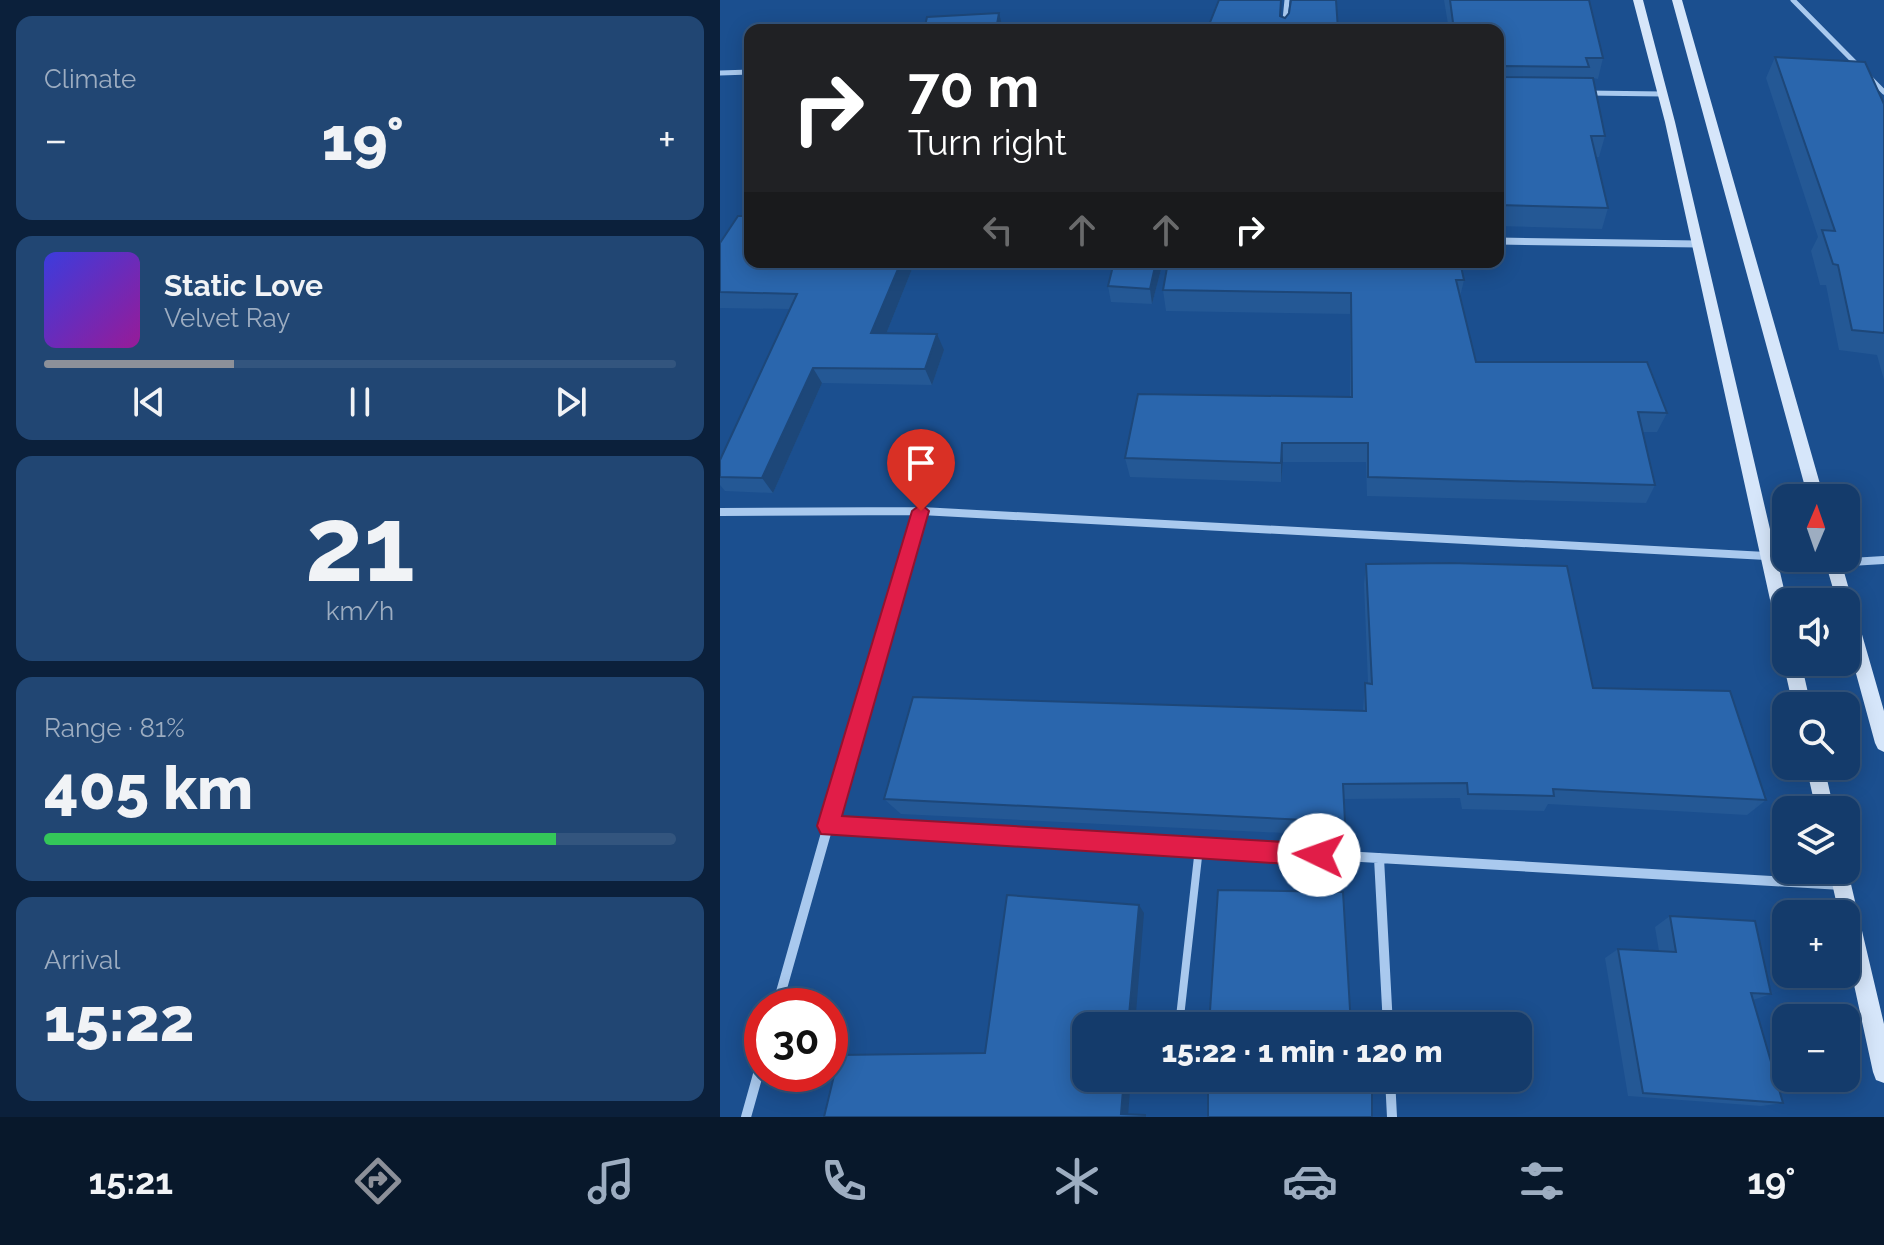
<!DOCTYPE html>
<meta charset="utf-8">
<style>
:root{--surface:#143b6b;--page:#214673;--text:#f1f3f6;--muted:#9dadc1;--line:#33557e;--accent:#8c9099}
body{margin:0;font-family:Raleway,sans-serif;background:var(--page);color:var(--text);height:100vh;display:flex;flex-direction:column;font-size:30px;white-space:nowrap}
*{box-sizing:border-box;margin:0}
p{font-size:26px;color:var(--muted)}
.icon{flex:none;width:44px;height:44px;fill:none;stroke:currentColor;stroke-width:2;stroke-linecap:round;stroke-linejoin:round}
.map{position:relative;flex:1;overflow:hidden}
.drawer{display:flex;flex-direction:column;gap:16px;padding:16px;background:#0b203b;width:720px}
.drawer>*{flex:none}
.banner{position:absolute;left:24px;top:24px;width:760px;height:244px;border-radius:16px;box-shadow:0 4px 20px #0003,0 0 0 2px var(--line);background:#202124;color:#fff;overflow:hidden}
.needle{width:52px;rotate:2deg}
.fabs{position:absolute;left:1052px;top:484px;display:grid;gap:16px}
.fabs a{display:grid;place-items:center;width:88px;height:88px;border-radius:16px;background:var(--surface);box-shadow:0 4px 20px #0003,0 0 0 2px var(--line);font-size:40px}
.speed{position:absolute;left:24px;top:988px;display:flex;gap:16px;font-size:40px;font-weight:700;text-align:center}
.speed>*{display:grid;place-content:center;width:104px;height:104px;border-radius:50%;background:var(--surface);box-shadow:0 4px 20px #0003,0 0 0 2px var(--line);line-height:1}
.speed .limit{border:12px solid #d22;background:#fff;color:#111}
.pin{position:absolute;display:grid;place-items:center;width:68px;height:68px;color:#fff;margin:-82px -34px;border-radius:50% 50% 50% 0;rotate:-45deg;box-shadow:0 0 8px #0007}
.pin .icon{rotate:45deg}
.me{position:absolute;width:88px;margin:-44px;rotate:273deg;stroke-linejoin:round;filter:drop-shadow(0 0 6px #0008)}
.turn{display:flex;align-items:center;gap:28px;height:168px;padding:0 32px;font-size:36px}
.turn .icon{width:104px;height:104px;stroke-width:2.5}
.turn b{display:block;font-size:56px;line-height:68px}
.lanes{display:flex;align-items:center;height:76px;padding:0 32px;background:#0003;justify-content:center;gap:40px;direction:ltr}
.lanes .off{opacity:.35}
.big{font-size:60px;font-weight:800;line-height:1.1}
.drawer .card{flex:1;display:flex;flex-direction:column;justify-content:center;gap:12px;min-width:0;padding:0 28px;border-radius:16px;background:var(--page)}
.drawer .dial{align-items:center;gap:0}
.dial b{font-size:104px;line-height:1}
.song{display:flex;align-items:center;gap:24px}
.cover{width:96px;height:96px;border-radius:12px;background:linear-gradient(135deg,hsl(240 70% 55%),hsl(300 70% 35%))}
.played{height:8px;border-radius:4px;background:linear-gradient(90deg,var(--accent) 30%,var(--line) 30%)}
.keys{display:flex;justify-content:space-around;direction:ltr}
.heat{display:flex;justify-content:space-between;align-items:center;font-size:44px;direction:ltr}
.charge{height:12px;border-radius:6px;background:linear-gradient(90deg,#34c759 81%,var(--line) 0)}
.trip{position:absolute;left:352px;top:1012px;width:460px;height:80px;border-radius:16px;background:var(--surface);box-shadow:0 4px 20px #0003,0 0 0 2px var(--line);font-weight:800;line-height:80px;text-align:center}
.tab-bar{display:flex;height:128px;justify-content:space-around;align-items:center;background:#08182b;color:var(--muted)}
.tab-bar .icon{width:56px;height:56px}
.tab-bar .selected{color:var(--accent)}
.tab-bar b{font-size:36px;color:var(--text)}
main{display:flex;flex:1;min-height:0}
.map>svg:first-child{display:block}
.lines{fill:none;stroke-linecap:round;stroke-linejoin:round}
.lane{stroke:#a9c9ee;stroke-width:8}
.street-far3{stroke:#a9c9ee;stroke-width:5}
.street-far2{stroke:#a9c9ee;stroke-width:7}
.street-far1{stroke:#a9c9ee;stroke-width:8}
.street{stroke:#a9c9ee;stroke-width:10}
.secondary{fill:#d6e6fa;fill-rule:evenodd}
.wall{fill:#245895}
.shaded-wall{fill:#1d4779}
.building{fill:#2a66ad;stroke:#1d4779;stroke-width:2}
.route{fill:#e11d48;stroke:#92132f;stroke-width:2}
</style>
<main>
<section class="drawer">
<div class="card"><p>Climate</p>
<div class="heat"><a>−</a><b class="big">19°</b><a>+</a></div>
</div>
<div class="card">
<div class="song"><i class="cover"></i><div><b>Static Love</b><p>Velvet Ray</p></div></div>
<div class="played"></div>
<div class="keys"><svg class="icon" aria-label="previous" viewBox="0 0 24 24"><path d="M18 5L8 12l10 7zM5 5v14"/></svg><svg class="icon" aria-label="pause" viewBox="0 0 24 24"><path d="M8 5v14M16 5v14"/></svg><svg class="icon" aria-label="next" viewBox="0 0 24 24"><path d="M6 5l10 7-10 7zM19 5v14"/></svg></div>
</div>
<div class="card dial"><b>21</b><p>km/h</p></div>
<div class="card"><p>Range · 81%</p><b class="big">405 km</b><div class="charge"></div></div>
<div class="card"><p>Arrival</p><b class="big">15:22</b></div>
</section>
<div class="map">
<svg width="1164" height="1117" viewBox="0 0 1164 1117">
<rect width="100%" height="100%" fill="#1b4f8f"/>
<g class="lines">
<!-- lane -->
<path class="lane" d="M459 1026 479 848
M453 1089 454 1078"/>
<!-- street-far3 -->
<path class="street-far3" d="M1073 0 1164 92
M564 30 567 0
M0 73 30 72
M867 93 943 94"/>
<!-- street-far2 -->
<path class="street-far2" d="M778 241 978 244"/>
<!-- street-far1 -->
<path class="street-far1" d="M0 512 201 511
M1073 558 1114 563 1164 560
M133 741 201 511 1066 557"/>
<!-- street -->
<path class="street" d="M134 739 108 826 1122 885
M659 858 668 1026
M57 1006 108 826
M670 1078 672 1117
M26 1117 42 1060"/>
<!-- secondary -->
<path class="secondary" d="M913 0H923L955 122 1067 602 1066 643 1060 641 1058 636 945 122Z
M952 0H962L1104 498H1088Z
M1104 558H1120L1164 711V752L1158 749 1155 743 1126 637V602H1117Z
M1066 657V662H1081L1091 706H1073L1063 662Z
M1086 766H1104L1114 810H1096Z
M1126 863 1164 1024V1083L1156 1080 1153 1072 1126 948V914H1119L1109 870H1126Z"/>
</g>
<!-- wall -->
<path class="wall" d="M724 0H869L883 58 878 79 873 78 885 136 879 157H876L888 208 882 229 778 226V30H729Z
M1055 57 1164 104V380L1157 355 1119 350 1106 285H1100L1091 251 1098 237 1046 78Z
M0 243 30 262 194 264 166 334 224 350 212 385 102 383 53 493 5 491 0 485V460L70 309 0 308Z
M394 262H443L432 304 391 302 388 286Z
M744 280 740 297 756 362 947 413 937 432H923L935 485 926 503 647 496 646 462H563L561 482 410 477 405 458 630 397V314L446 311 443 290Z
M646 564 873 688 1046 800 1027 815 828 804 824 811 742 809 740 798 624 799 625 822 623 836 181 814 164 799 643 711 645 683H648L644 584Z
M950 916 1051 994 1033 1000 1063 1103 1041 1106 908 1096 885 958 898 949 939 951 935 927Z"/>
<!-- shaded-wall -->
<path class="shaded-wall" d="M279 13 283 29V30H276Z
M181 262H193L194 264 160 349 151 333Z
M436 262H443L432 304 430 289Z
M217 334 224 350 212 385 205 369Z
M93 368 102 383 53 493 42 478Z
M562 443 563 462 561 482V463Z
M419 905 424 913 415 1026H408Z
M404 1078H411L408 1116 401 1114Z"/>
<!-- building -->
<path class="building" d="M499 0H561L560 16 565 18 569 13 571 0H616L618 30H487Z
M730 0H869L883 58H866L869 67 782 66 778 70V30H734Z
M279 13 276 30H204L207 17Z
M117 24 114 30H56L58 25Z
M1055 57 1145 62 1164 104V333L1132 330 1118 265 1113 264 1102 230 1115 231Z
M778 74 782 77 873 78 885 136H871L888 208 778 205Z
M18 216H30V262H181L151 333 217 334 205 369 93 368 42 478 0 477V460L77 294 0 292V243Z
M394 262H436L430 289 388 286Z
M448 262H740L744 280H736L756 362H927L947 413 918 412 935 485 648 477V443H562L561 463 405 458 418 394 632 397 631 293 443 290Z
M730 563 847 566 873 688 1010 691 1046 800 833 789 834 796 748 794 747 783 623 784 625 822 164 799 193 697 646 711 645 683 652 684 646 564Z
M498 890 623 892 631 1026H489Z
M287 895 419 905 408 1026H366V1078H404L401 1114 425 1115V1117H104L119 1055 265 1053Z
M950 916 1035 921 1051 994 1031 993 1063 1103 923 1093 898 949 956 952Z
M488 1078H652V1117H488Z"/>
<!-- route -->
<path class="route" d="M201 504 209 511 122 816 599 844 607 847 610 855 607 863 599 866 101 834 97 826 192 511Z"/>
</svg>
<div class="fabs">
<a><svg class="needle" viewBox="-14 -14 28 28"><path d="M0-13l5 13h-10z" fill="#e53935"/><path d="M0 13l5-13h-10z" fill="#9dadc1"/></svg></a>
<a><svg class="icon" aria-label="sound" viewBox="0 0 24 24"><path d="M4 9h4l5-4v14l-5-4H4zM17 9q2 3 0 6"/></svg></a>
<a><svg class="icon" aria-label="search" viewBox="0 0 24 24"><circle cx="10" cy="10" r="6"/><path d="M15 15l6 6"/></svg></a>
<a><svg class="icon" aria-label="layers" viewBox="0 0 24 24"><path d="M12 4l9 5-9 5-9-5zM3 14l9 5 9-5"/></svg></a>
<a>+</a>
<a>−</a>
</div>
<div class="speed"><div class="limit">30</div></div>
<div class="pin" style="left:201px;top:511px;background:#d93025"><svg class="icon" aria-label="arrive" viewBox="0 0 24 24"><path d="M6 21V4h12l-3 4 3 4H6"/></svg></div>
<svg class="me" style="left:599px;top:855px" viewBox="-20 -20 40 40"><circle r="19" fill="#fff"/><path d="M0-13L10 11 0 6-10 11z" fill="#e11d48"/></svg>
<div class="trip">15:22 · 1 min · 120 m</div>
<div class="banner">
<div class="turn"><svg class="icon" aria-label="right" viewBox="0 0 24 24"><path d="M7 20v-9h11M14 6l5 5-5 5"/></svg><div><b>70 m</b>Turn right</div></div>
<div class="lanes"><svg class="icon off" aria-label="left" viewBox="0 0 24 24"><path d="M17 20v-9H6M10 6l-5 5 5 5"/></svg><svg class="icon off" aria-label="ahead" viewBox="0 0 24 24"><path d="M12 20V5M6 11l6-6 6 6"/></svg><svg class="icon off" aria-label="ahead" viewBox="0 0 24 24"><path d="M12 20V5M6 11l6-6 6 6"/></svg><svg class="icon" aria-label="right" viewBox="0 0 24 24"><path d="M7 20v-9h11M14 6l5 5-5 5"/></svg></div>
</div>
</div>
</main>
<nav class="tab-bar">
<b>15:21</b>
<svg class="icon selected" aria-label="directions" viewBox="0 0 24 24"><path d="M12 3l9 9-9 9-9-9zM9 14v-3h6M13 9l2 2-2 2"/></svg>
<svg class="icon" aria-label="music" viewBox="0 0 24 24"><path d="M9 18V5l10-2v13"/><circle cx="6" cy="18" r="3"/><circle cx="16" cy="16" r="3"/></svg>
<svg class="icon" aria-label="phone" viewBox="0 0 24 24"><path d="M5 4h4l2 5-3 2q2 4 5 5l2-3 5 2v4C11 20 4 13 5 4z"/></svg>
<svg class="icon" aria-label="climate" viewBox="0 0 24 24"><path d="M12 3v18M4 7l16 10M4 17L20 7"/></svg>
<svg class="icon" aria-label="car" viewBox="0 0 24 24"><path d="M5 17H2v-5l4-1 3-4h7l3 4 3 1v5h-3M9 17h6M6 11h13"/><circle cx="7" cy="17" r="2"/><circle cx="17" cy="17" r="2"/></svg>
<svg class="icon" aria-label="filters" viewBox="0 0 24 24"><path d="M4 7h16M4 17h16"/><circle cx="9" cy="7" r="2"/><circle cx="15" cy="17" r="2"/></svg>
<b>19°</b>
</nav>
